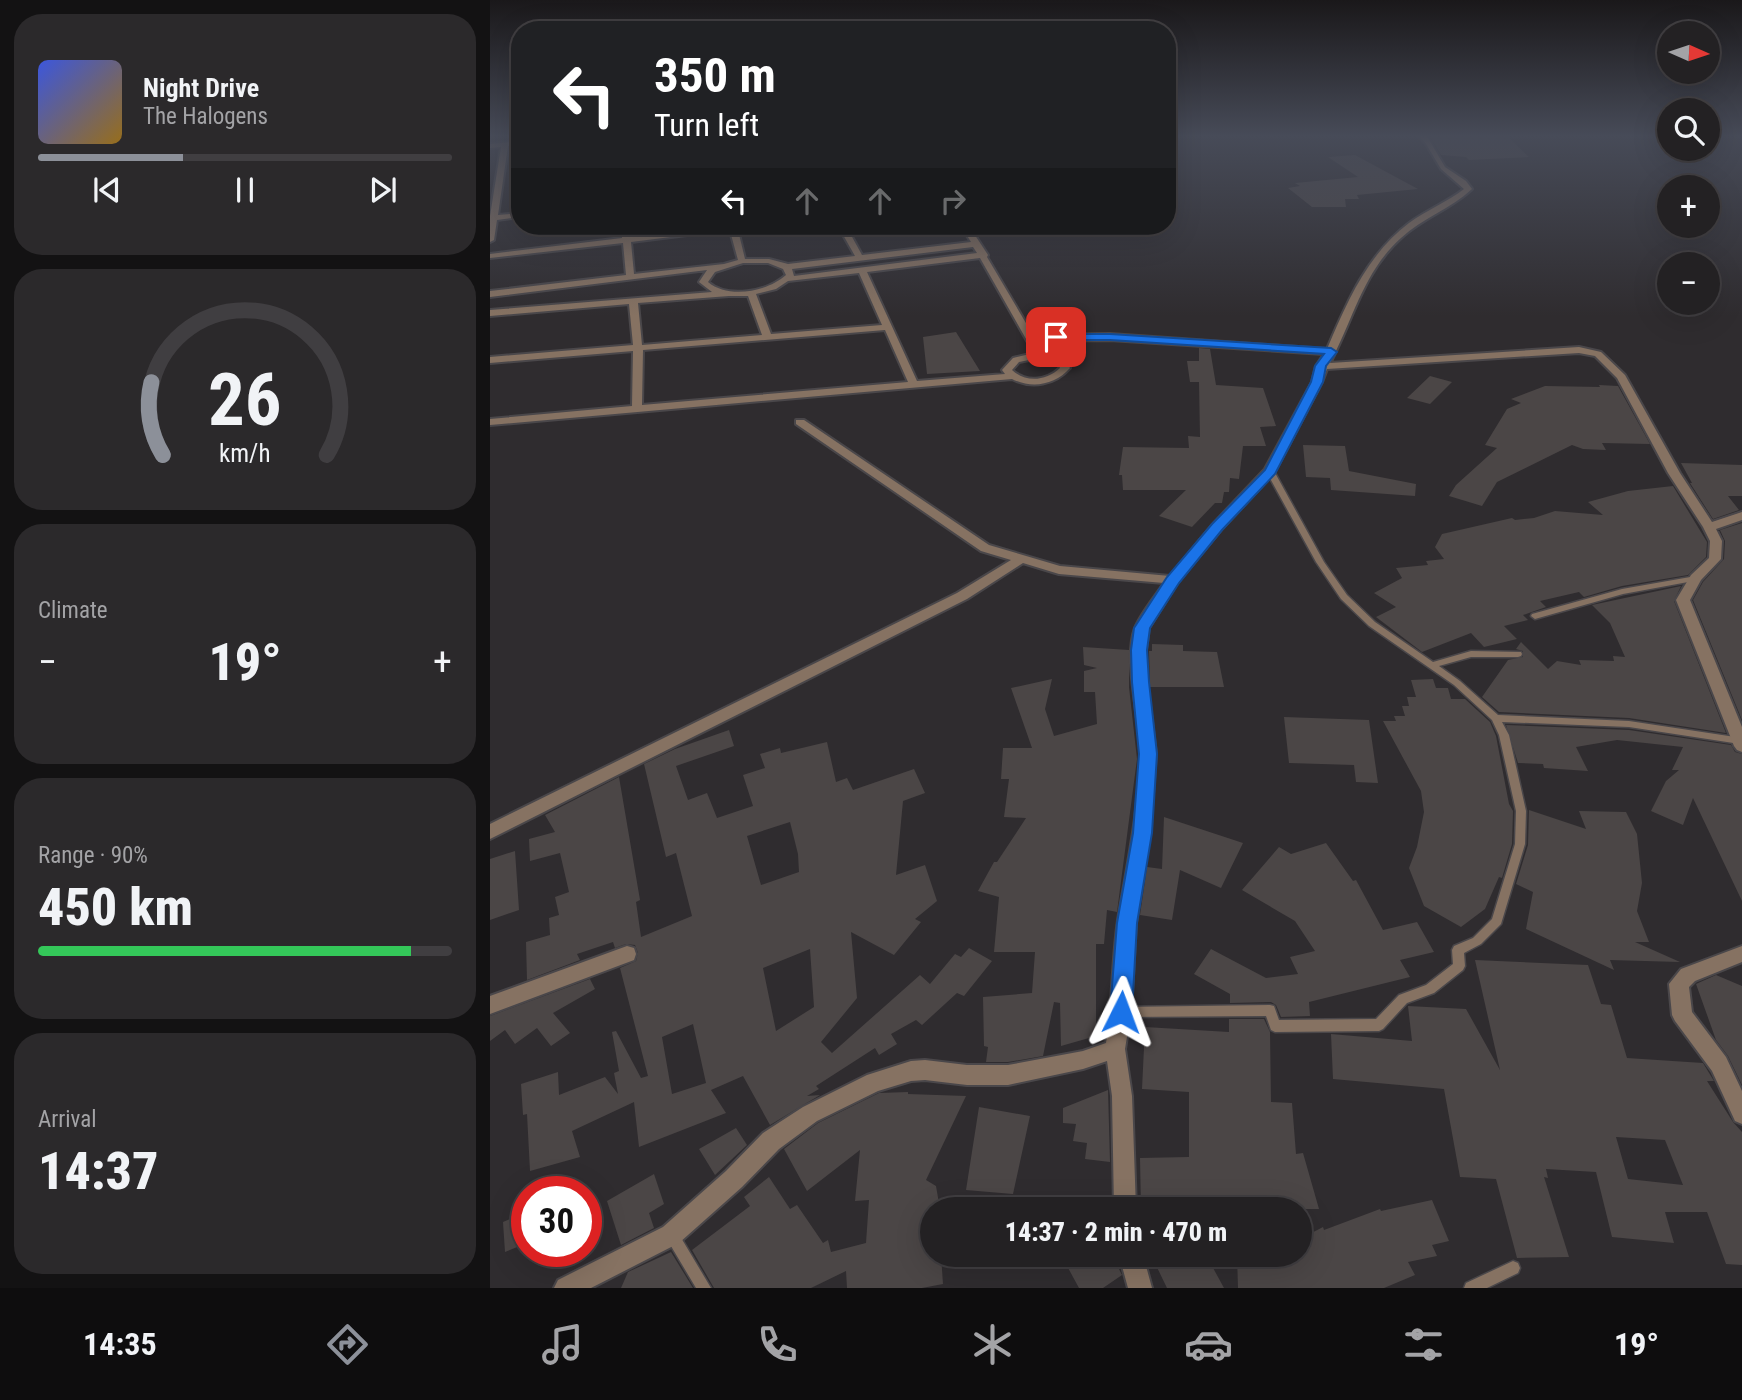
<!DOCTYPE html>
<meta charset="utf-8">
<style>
:root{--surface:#232123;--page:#2b292b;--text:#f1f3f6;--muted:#a3a3a6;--line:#403e41;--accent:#8c9099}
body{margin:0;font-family:"Roboto Condensed",sans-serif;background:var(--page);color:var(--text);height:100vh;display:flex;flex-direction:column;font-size:26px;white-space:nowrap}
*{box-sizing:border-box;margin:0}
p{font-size:23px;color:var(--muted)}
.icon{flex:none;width:38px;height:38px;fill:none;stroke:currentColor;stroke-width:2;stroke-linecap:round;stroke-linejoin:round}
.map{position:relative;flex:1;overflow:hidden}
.drawer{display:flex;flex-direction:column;gap:14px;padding:14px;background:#131213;width:490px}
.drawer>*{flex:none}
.guide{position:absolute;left:21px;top:21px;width:665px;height:214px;border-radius:28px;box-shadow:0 7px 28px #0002,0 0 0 2px var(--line);background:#202124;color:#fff;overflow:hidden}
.needle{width:46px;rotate:93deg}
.controls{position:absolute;left:1167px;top:21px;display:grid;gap:14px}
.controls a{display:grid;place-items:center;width:63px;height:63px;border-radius:50%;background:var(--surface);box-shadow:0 7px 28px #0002,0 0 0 2px var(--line);font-size:35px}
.speed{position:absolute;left:21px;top:1176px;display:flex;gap:14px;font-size:35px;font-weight:700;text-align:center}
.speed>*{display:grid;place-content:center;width:91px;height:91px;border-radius:50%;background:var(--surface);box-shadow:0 7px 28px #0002,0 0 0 2px var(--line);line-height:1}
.speed .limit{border:10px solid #d22;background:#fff;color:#111}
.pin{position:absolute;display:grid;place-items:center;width:60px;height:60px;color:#fff;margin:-30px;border-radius:14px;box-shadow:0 4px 10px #0006}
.me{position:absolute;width:77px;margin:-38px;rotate:3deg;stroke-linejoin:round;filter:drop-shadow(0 0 5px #0008)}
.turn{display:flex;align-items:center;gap:24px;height:147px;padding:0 28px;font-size:32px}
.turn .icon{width:91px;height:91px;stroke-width:2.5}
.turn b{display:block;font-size:49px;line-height:60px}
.lanes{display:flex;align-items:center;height:66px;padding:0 28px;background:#0003;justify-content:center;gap:35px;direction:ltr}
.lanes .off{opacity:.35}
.big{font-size:52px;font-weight:800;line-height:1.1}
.drawer .card{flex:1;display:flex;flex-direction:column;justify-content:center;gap:10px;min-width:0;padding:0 24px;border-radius:28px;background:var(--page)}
.drawer .dial{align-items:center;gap:0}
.dial svg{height:182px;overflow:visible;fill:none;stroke:var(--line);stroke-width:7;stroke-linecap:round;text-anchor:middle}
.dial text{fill:var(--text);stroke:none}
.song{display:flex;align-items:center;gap:21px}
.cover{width:84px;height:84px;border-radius:10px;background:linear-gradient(135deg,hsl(230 70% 55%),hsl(40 70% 35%))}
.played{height:7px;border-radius:4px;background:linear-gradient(90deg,var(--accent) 35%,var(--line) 35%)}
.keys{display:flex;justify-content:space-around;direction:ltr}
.heat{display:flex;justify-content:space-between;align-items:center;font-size:38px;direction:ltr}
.charge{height:10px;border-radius:5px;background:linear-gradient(90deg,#34c759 90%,var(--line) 0)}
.trip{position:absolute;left:430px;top:1197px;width:392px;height:70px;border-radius:35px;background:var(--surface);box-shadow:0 7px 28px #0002,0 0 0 2px var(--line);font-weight:800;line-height:70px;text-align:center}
.tab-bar{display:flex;height:112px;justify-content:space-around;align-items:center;background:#0e0d0e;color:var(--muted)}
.tab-bar .icon{width:49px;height:49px}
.tab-bar .current{color:var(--accent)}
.tab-bar b{font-size:32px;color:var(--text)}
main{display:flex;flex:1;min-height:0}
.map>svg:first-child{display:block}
.building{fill:#4b4646;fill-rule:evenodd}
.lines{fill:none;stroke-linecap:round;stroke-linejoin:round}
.lane-casing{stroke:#4a474a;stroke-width:3}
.street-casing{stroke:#4a474a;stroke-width:4}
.lane{fill:#867262;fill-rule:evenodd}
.street{fill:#867262;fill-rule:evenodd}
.route{fill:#1a73e8;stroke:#114b97;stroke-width:2}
</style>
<main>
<section class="drawer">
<div class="card">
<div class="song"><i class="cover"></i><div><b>Night Drive</b><p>The Halogens</p></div></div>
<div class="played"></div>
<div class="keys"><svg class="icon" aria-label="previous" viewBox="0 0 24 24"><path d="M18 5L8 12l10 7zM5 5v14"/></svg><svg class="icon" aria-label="pause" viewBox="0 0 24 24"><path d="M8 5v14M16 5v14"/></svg><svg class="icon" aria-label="next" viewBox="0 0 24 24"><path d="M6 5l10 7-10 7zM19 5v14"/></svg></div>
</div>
<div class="card dial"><svg viewBox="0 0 100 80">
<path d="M14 69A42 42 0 1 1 86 69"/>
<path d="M14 69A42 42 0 0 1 9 37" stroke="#8c9099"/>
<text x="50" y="56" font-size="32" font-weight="700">26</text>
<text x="50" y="72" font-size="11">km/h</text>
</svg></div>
<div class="card"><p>Climate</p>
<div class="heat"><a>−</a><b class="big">19°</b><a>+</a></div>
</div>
<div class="card"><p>Range · 90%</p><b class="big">450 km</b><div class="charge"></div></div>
<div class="card"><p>Arrival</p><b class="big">14:37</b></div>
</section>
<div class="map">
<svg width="1252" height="1288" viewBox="0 0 1252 1288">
<rect width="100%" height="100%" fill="#2f2c2f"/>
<!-- building -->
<path class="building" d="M939 135H1016L1039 157 979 160 976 157 951 155Z
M865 155 928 189 867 195 869 199H855L856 207H822L798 188 810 186 805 183 868 177 838 157Z
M466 332 490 371 437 374 433 337Z
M709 348 720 349 726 385 773 388 786 426 770 427 776 446H753L749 479 740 478 739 492H734L732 503H725L702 527 669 516 696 490H633L632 475H629L633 447 699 448 698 436 710 437 709 382H700L697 361H709Z
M940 376 962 382 940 404 917 398Z
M1109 385 1128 386 1160 444 1112 443 1116 450 1093 449 1082 445 1007 482 992 506 959 496 966 485 1007 448 995 445 1017 409 1031 403 1021 399 1055 386 1110 387Z
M813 445 855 446 859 471 926 484 925 496 841 490 840 478 816 477Z
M1191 463 1252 465V496H1238L1249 510 1223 519 1200 483H1202Z
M1183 486 1217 542 1216 557 1198 575 1132 586 1094 597 1089 592 1050 601 1056 607 1033 615 1038 620 1014 626 1027 639 994 647 981 633 932 652 886 617 906 607 884 593 912 578 906 568 938 565 936 561 954 559 945 547 952 534 1022 518 1025 520 1044 518 1065 511 1113 515 1098 502 1138 491Z
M1252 523V720L1203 600 1213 582 1234 559 1235 541 1230 530Z
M1191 586 1184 601 1236 733 1139 718 1009 712 992 697 1018 660 1033 657V651L1026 649 1031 642 1058 669 1067 661 1091 665 1089 660 1124 661 1123 656 1135 657 1120 623 1102 605Z
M662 644 693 645V651L727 652 734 687H660L659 651H662Z
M593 647 639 650V687L647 759 627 912 617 910 614 944H606V1036L571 1046 570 1003 564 1002 553 1056 518 1062H496L498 1047 494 1046 493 997 542 993 545 952H504L509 897 488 891 504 862H507L536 818 514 817 519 779H511L513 748H542L521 688 562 679 555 709 564 736 607 724 605 692H594V671L607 668 594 665Z
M943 679 946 688H958L961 699H975L1000 722 1006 736 1019 804 1023 811 1022 844 1012 878 1009 877 995 909 971 927 934 906 919 868 927 847 934 812 931 791 893 721H906L904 716H915L912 706H919L917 697H926L921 680Z
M794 717 879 720 888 783 866 782 864 765 799 763Z
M1016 725 1139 730 1241 745 1245 752 1252 754V901L1203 798 1193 825 1161 811 1176 781 1189 770H1182L1193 747 1127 740 1086 747 1098 771 1054 768 1053 764 1028 763Z
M239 730 244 746 186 766 198 800 217 793 227 818 263 806 253 775 275 768 270 754 290 748 291 753 337 742 346 782 357 778 363 790 424 769 435 793 413 801 406 875 435 865 447 901 425 919 431 922 404 955 361 932 367 998 331 1042 342 1053 430 975 440 984 465 954 471 957 479 948 502 961 474 996 467 993 432 1025 426 1020 401 1034 407 1044 389 1055 385 1048 326 1086 329 1089 317 1096 330 1095 280 1125 253 1076 221 1090 236 1113 149 1147 144 1102 82 1131 90 1157 40 1171 37 1114 33 1115 31 1084 68 1072 69 1095 115 1077 128 1094 124 1073 129 1071 122 1032 126 1031 151 1078 158 1076 130 968 146 961 148 953 145 945 136 944 125 948 123 942 87 954 90 960 37 980 36 942 60 935 59 918 69 915 65 897 79 892 70 853 40 861 39 839 65 832 55 815 129 777 150 900 146 902 151 937 202 916 186 853 176 857 154 764 185 749ZM300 822 308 854 309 872 271 885 257 836ZM320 949 324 1007 286 1031 273 968ZM203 1024 216 1083 182 1094 172 1037Z
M1039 810 1096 829 1089 811 1136 812 1147 834 1152 883 1147 911 1159 942H1145L1190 962 1120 960 1124 970 1036 929 1043 892 1026 884 1038 845Z
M674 817 753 843 731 888 690 870 682 920 650 915 657 867 672 869Z
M836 843 863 881 866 880 893 930 927 922 944 952 910 960 920 977 819 1002 820 1016 791 1017 786 1005 781 1002 740 1003V994L704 974 721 949 776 978 808 974 800 957 825 951 805 921 752 890 789 847 801 854Z
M25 851 29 910 0 920V859Z
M985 960 1098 965 1111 1004 1121 1005 1137 1058 1213 1063 1224 1081H1217L1243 1122 1252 1132V1265L1236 1264 1217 1212H1175L1184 1243 1122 1237 1106 1172 1056 1169 1058 1178 1054 1177 1079 1257 1027 1258 1006 1179 970 1177 954 1089 843 1079 841 1034 922 1041 918 1006 976 1009 1010 1070ZM1126 1137 1175 1140 1193 1185 1138 1179Z
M1226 975 1252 986V1085L1238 1056 1226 1040 1206 984Z
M100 979 105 989 63 1013 80 1033 61 1046 47 1028 25 1044 15 1030 0 1041V1016Z
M739 1019H774L780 1032 781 1102 802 1103 806 1154 813 1153 829 1209H651L650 1158 699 1157V1092L652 1089 655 1027 739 1032Z
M618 1090 620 1162 595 1159 597 1143 583 1141 586 1124 573 1123V1108Z
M418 1092V1094L476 1096 436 1180 446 1186 450 1209H443V1255H451L453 1284 432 1288H357L356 1271 321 1288H224L202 1250 260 1206 254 1197 279 1177 300 1209 307 1205 333 1243 338 1240 341 1252 376 1243 379 1200 365 1201 370 1150 317 1191 294 1149 328 1123 389 1093Z
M489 1107 540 1116 523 1194 476 1190Z
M246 1128 257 1145 225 1175 209 1149Z
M164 1174 174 1204 159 1213 164 1228 131 1245 117 1201Z
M942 1200 959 1241 942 1245 947 1256 918 1262 925 1275 894 1288H748L747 1255H763L767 1263 782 1255H810V1239L833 1227 834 1230 890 1209 891 1211Z
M37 1212V1243L15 1252 13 1222Z
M181 1252 203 1288H131L138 1272Z
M594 1255H622L632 1275 613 1288H589L577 1266Z
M661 1255H716L734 1288H677Z"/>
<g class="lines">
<defs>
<path id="lane" d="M267 226H279L244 231 242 230Z
M777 469H780L784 471 834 562 857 595 885 622 943 662 981 651 1031 652 1032 654 1031 656 1028 657H981L949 666 970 681 1008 715 1139 721 1252 738V744H1250L1139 727 1012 722 1019 735 1036 811 1035 844 1011 924 991 944 974 953 975 966 973 970 944 993 917 1003 893 1029 889 1031 785 1032 781 1030 776 1016 631 1017 627 1016 625 1012 627 1008 631 1007 780 1005 784 1006 789 1020 886 1019 909 995 936 985 963 964 962 950 964 946 983 938 1002 919 1025 844 1026 811 1009 735 1002 720 964 685 879 626 851 599 826 562 776 471Z
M1206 576H1209L1210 578 1209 580 1133 594 1045 619 1041 616 1042 614 1132 589Z
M182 1229 187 1231 221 1288H206L175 1236 177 1231Z
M1023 1261 1028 1263 1030 1268 1028 1273 997 1288H974L976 1283Z"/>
<path id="street" d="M928 135H935L938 138 955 167 976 181 982 189C961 209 932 218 911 238 873 272 863 320 840 363L1089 347 1111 352 1135 375 1190 473 1222 522 1252 512V520L1226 529 1232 541 1231 559 1211 580 1200 600 1252 727V752L1247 750 1244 746 1186 600 1201 575 1219 558 1220 541 1213 527 1178 473 1127 378 1105 356 1089 353 837 369 832 382 784 473 731 530 688 582 659 628 656 650 657 682 666 754 660 833 646 923 641 1012 635 1049 642 1096 646 1209H624L622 1096 617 1061 593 1069 518 1085H477L435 1080 421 1081 388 1091 327 1121 289 1149 252 1187 189 1243 101 1288H64L68 1280 173 1227 236 1171 273 1133 313 1107 377 1075 421 1061 435 1060 477 1065H518L593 1051 616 1043C623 1002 622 961 628 920 637 866 649 812 650 756 651 721 633 661 645 628 651 613 665 597 674 583L569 574 533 563 477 599 0 839V824L467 593 521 560 491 551 306 424V420H314L499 545 570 566 680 576 723 524 775 469 822 382 826 366 834 354 620 340 546 341 554 353 575 360 580 368C565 385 542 389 522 379L0 425V419L142 406 143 351 0 363V357L143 345 139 304 0 316V310L222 292 209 282 217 270 0 297V291L136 275 133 243 0 258V254L132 238 131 226H139L140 237 237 226 248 230 255 259H279L298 264 365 256 348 226H356L372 255 481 242 471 226H479L498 255 497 257 543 335 620 334 837 349C857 302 877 255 919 223 937 210 957 202 974 189L951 169 936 144ZM237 230 240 231 248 260 234 264 144 274 141 242ZM483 247 487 253 304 276 302 269ZM490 258 544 353 523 358 512 370 515 374 427 381 377 272ZM253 263H278L293 269 296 275C277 292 238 299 218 282L225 272ZM369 273 392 325 281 334 266 294 286 289 298 281ZM239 296H258L272 335 152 345 148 303ZM395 330 418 382 152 405 153 350ZM549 358 568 364 570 368C556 381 536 383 522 370L529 362Z
M30 141V145L18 146 8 215 30 213V217L7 220 4 240 0 242V216L11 147 0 148V144Z
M137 946 144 948 146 954 144 960 0 1014V996Z
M1252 946V962L1205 981 1199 987 1202 1012 1236 1057 1252 1091V1124L1245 1121 1222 1071 1185 1021 1182 1015 1179 984 1191 969Z
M629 1255H653L662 1288H638Z"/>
</defs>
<!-- lane casing -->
<use href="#lane" class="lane-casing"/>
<!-- street casing -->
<use href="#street" class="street-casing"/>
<!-- lane -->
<use href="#lane" class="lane"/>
<!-- street -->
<use href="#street" class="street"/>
</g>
<!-- sky -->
<linearGradient id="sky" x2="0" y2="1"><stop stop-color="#1a181a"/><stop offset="0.43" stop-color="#474b58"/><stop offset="1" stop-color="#474b58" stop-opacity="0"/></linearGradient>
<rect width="1252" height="316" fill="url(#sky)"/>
<!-- route -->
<path class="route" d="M562 334H620L841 348 847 352 836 366 833 382 785 474 732 530 689 583 660 628 657 650 659 682 667 754 662 833 647 923 642 1012 639 1019 631 1022 623 1019 620 1012 627 923 643 833 649 754 642 682 641 650 644 628 677 577 722 524 775 470 821 382 825 366 834 354 620 340H566L560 337Z"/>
</svg>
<div class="controls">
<a><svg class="needle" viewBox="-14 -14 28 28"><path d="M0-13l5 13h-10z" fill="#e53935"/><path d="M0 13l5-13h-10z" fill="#a3a3a6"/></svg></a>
<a><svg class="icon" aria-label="search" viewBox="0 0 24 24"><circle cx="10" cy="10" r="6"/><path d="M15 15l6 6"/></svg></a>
<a>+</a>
<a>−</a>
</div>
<div class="speed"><div class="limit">30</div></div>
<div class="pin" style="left:566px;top:337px;background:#d93025"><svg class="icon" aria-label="arrive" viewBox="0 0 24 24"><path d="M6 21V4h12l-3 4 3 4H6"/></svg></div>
<svg class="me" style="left:631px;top:1012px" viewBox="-20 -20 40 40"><path d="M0-17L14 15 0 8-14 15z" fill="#1a73e8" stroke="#fff" stroke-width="4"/></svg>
<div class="trip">14:37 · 2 min · 470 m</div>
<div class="guide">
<div class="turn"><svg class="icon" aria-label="left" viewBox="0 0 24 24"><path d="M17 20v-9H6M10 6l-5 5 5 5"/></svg><div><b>350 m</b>Turn left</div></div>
<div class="lanes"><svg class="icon" aria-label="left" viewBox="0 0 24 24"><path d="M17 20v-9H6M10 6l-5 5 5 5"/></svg><svg class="icon off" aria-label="ahead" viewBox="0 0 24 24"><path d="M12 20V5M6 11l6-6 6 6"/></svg><svg class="icon off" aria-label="ahead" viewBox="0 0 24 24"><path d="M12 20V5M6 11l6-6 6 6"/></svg><svg class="icon off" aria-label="right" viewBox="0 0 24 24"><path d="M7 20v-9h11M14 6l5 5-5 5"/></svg></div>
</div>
</div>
</main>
<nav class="tab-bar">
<b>14:35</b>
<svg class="icon current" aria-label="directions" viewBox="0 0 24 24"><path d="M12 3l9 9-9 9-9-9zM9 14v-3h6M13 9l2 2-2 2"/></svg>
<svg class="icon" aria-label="music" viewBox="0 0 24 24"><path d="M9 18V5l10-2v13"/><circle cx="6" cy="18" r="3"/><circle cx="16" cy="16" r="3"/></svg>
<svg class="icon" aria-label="phone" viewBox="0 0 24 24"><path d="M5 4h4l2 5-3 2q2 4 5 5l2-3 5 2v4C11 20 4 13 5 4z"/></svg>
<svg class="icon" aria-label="climate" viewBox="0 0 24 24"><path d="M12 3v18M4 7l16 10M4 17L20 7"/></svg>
<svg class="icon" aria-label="car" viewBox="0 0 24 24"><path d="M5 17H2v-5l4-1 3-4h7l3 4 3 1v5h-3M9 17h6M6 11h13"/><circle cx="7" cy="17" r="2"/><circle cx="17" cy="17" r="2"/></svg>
<svg class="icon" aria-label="filters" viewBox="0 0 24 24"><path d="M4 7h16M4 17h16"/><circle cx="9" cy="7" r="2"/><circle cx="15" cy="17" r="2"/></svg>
<b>19°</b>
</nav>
